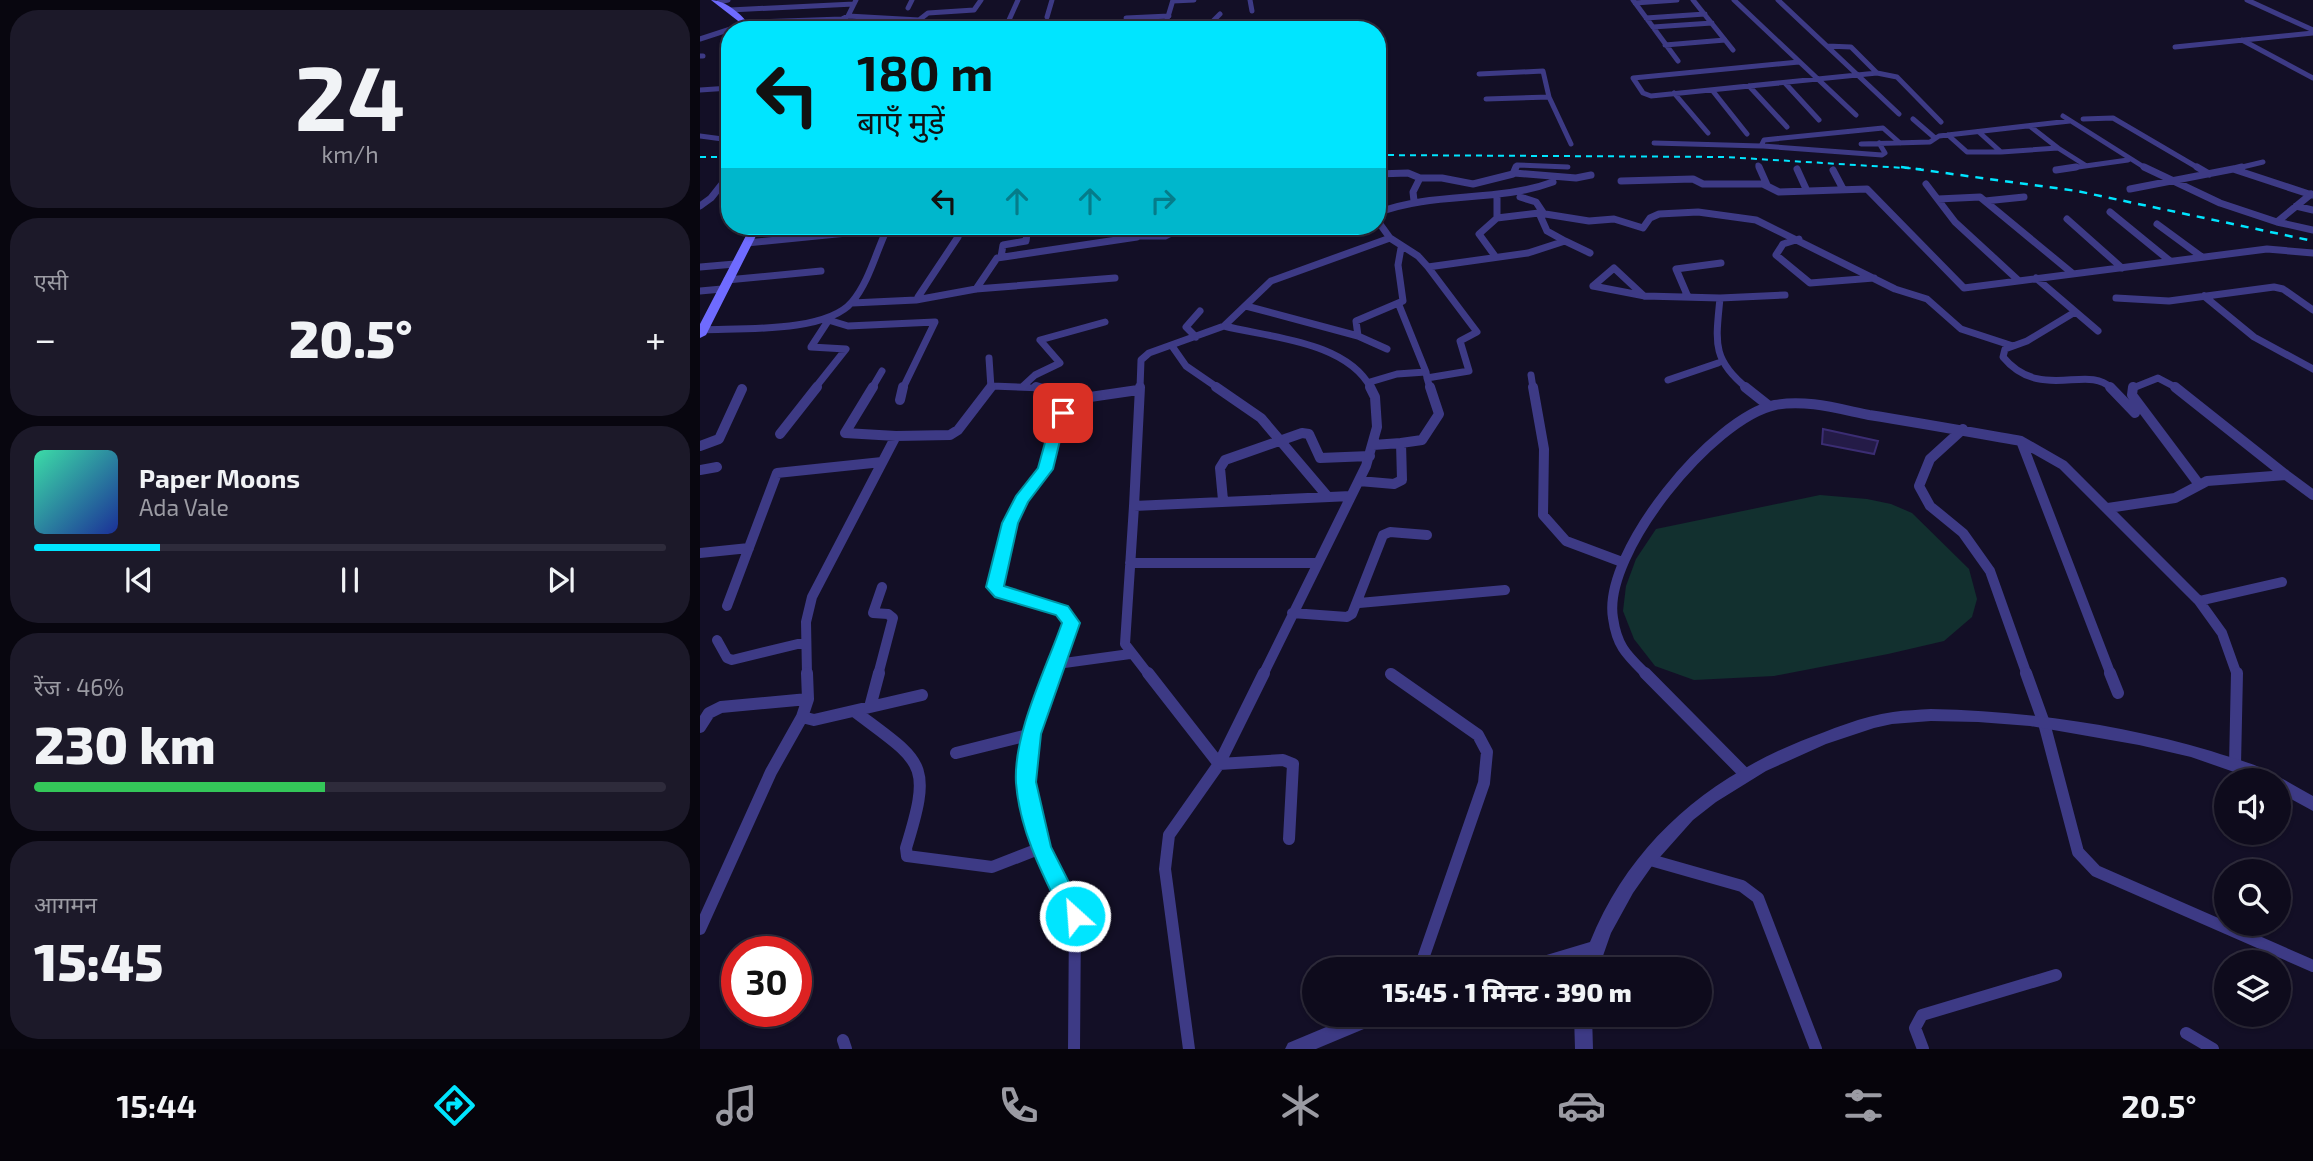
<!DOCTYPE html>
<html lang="hi">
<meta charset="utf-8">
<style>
:root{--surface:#0e0b1c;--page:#1c1929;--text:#f1f3f6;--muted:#9b9ba3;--line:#2e2b3b;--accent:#00e5ff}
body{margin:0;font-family:"Exo 2","Noto Sans Devanagari",sans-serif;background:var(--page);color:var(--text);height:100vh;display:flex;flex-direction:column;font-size:26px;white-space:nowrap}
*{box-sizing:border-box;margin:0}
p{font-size:23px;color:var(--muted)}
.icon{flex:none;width:38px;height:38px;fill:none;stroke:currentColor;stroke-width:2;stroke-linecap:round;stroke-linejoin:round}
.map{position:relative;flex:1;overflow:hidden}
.side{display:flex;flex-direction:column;gap:10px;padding:10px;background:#08060f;width:700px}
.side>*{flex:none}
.hud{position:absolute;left:21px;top:21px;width:665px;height:214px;border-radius:28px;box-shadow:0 2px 5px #0004,0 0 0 2px var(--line);background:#00e5ff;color:#111;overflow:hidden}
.fabs{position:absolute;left:1514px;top:768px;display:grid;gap:14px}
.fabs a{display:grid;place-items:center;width:77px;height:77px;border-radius:50%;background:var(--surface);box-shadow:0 2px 5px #0004,0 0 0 2px var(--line);font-size:35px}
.speed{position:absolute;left:21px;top:936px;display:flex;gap:14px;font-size:35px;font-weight:700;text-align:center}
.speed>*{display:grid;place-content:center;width:91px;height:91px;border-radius:50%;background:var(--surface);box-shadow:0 2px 5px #0004,0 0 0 2px var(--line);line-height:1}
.speed .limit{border:10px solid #d22;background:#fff;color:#111}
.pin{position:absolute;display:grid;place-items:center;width:60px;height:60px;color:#fff;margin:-30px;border-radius:14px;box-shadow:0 4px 10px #0006}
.me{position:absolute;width:77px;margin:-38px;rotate:334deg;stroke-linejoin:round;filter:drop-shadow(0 0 5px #0008)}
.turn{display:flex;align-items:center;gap:24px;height:147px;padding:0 21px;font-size:32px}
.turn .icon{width:91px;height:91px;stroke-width:2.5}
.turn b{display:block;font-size:49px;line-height:60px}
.lanes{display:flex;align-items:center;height:66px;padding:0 21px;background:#0003;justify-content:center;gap:35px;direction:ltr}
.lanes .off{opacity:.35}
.big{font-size:52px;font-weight:800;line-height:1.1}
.side .widget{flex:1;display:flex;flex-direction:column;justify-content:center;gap:10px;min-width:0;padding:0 24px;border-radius:28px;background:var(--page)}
.side .dial{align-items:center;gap:0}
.dial b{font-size:91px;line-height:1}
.song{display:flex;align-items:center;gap:21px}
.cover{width:84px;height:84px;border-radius:10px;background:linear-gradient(135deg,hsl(160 70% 55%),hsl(230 70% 35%))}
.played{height:7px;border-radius:4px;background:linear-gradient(90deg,var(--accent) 20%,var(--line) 20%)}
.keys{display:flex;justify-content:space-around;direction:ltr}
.heat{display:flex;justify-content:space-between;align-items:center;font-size:38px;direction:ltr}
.charge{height:10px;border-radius:5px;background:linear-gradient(90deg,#34c759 46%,var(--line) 0)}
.trip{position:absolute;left:602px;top:957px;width:410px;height:70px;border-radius:35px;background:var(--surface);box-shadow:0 2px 5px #0004,0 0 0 2px var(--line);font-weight:800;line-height:70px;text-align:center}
.tabs{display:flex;height:112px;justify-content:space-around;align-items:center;background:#06040b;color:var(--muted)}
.tabs .icon{width:49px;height:49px}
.tabs .selected{color:var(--accent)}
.tabs b{font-size:32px;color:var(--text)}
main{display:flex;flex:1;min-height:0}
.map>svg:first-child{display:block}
.green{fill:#12302f}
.building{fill:#241b47;stroke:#3b2d73;stroke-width:2}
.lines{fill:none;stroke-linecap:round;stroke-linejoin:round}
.minor-far3{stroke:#3d3a85;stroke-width:5}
.minor-far2{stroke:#3d3a85;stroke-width:7}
.minor-far1{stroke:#3d3a85;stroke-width:10}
.minor{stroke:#3d3a85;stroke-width:12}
.tertiary{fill:#3d3a85;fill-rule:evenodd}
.secondary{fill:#6f6bff;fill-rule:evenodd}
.rail-far1{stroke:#00e5ff;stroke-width:2;stroke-dasharray:6 5;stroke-linecap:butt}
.rail{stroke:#00e5ff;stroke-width:2.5;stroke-dasharray:8 7;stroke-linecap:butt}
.route{fill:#00e5ff;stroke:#0095a6;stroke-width:2}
</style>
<main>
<section class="side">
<div class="widget dial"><b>24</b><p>km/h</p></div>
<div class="widget"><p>एसी</p>
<div class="heat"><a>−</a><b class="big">20.5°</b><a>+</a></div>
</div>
<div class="widget">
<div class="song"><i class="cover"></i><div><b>Paper Moons</b><p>Ada Vale</p></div></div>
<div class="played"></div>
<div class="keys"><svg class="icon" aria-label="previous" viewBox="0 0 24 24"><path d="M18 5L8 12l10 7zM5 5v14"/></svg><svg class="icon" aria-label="pause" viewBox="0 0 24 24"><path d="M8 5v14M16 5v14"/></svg><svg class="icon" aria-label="next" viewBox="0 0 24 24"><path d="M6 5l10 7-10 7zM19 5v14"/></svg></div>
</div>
<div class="widget"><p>रेंज · 46%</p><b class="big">230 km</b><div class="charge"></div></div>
<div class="widget"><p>आगमन</p><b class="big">15:45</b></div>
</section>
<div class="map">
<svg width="1613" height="1049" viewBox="0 0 1613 1049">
<rect width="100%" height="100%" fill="#130f26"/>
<!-- green -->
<path class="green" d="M1120 495 1167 499 1191 504 1212 513 1269 569 1277 599 1272 617 1244 641 1188 654 1074 676 994 680 955 666 934 639 923 611 926 586 936 559 956 529Z"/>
<!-- building -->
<path class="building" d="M1123 429 1178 441 1174 454 1122 444Z"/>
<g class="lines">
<!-- minor-far3 -->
<path class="minor-far3" d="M550 0 552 11
M933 0 978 61
M993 0 1033 50
M1034 0 1156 115
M1078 0 1199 114
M1547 0 1613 30
M473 1 494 0
M19 2 28 0
M935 3 977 0
M208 8 212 0
M30 10 154 4
M148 16 219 20 228 13 274 10 281 0
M347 17 352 0
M426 18 469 16
M946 18 1005 14
M309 20 318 0
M344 25 407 22 403 30
M953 27 1012 23
M281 30 344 25 342 29
M464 30 473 0
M487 30H520
M504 30 520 14
M0 39 52 22 142 19 148 16 156 0
M1542 40 1613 78
M965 45 1025 40
M1127 46 1151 47 1177 73 1197 77 1241 122
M1475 47 1613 33
M0 56H3
M1099 62 933 78 943 93 951 96 1177 73
M779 74 843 71 849 97 871 144
M1085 83 1119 120
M1049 86 1087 127
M0 90 30 88
M1012 90 1047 134
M974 93 1008 133
M786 99 849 97
M1363 116 1447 169
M1213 119 1235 138
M1383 119 1413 118 1500 169
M1331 127 1358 148
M1280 133 1301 152 1358 148 1385 165
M1248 135 1267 152H1301
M0 136 30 140
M954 143 1061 146 1064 140 1183 128 1200 143
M1161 144 1230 142 1239 136 1370 121
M1063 146 1182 155 1185 153 1179 143
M1058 165 1060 169
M815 169 817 165 868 167
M1364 169 1428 160
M1534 169 1563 162"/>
<!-- minor-far2 -->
<path class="minor-far2" d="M1059 167 1067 185
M1444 167 1520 203 1577 222 1611 194
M1497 167 1509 174
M1097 169 1107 191
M1534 169 1542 167
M1133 170 1143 189
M1356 170 1376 167
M814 173 876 178 891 175
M677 174 708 173 720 178
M921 181 993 179 1003 184H1063L1079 192 1167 189 1264 288 1567 249 1613 253
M1226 184 1255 222 1318 280
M1430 189 1533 169 1612 195
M797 195V218L839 213 889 221 914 219 943 228 950 218 959 214 998 212 1056 220 1195 289 1227 299 1261 329 1313 346
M820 197 836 202 844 214
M1238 199 1280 197 1372 273
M714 201 713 192 720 178H742L773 184 813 174 816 167
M1285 201 1324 197
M0 206 11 198 30 174
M1596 206 1613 210
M1410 212 1470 261
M677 213C734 191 796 203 853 182
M1367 219 1422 268
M1577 222 1613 230
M1457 224 1502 257
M440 236H465L485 226
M690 238 718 256 728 267 828 253 865 241 847 231 839 213
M1099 239 1083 244 1076 255 1110 283 1174 278
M865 241 890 253
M795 256 779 234 797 218
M301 257 303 245 326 241 328 226
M0 267 35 264
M1336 278 1398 331
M27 280 121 271
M893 286 945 296 1020 298C1016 341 1011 359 1047 388
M893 286 914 268 944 296
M276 289 297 258 437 237 443 226
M0 291 22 289
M1504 296 1554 337 1613 369
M218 297 258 237
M988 297 976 269 1021 263
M1020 298 1085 295
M1416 298 1469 301 1574 287 1583 289 1613 310
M152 303 216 300 276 289 415 278
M699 305 726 372
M546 306 658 336 687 349
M1375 312 1327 341 1305 349 1303 357C1340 402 1388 364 1411 388
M125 319 148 326 235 322 203 388
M2 330C40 328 126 333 152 302 169 282 176 252 187 229L47 243
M658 336 656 321 703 301 698 265 701 248
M496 337 486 327 500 311
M472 346 486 366 518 388
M289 358 291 388
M831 375 833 388
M727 378 730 388
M968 380 1018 363
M670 382 697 374 726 372 727 378 769 371 760 341 777 332 728 267
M292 386 344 388
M322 387 335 375 360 363 340 340 405 322
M115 388 146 349 111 347 128 321
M172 388 182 371
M440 388 441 360 449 353 524 326
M671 388C646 341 571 338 524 326L571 281 690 238 677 220
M1433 388 1458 378 1477 388"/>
<!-- minor-far1 -->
<path class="minor-far1" d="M336 387 357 393 370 406
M440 387 434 506 651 496
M516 387 561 418 628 497
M833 387 844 449 843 515 866 541 922 562
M1045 387 1069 406
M1410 387 1435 413
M1433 387 1432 395 1498 483
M1475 387 1586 475
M200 400 203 387
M1263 429 1230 459 1219 486 1230 506 1263 533 1290 571 1327 675
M80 434 117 387
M196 436 250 435 258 430 291 387
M1321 441 1411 675
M701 443 722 440 739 414 730 387
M0 446 19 439 42 389
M0 470 17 467
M659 481 694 484 702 480 701 443 673 445
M523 500 520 468 525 460 602 433 609 434 620 458 670 456
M434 506 425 644 449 675
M1408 508 1475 498 1507 481 1586 475 1613 495
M0 553 49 548
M430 563H617
M1499 601 1582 582
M659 603 805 590
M27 606 77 473 182 462
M592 613 647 617 652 614 683 535 690 532 727 535
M17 640 27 658 32 660 106 642
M357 664 430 654
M107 675 106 622 112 597 196 436 145 433 173 387
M178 675 193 618 188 614 173 613 182 587
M353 675 371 623 362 611 297 591 295 583 310 523 321 500 345 469 363 413 370 406 390 397 438 390
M563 675 666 466 677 427 675 397 670 387
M947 675C927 655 917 647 913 618 902 553 1013 418 1075 405 1106 399 1139 409 1169 415 1220 423 1270 432 1321 441L1363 465 1499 601 1522 633 1537 675"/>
<!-- minor -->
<path class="minor" d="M107 673 108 699
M448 673 519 764 583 760 593 764 589 839
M945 673 1044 773
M1326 673 1344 723 1378 852 1396 871 1613 966
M1410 673 1418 693
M691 674 778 735 787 752 784 783 719 970
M170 707 179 673
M154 711C223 763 233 761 206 848L207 856 292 867 341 848
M0 727 9 713 21 707 108 699 102 717 114 720 222 695
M332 734 353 673
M256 753 332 734 327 796 346 863 375 916 374 1049
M1535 765 1537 673
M947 859 1042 886 1058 898 1116 1049
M0 929 71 772 102 717
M1486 1033 1513 1049
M143 1040 146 1049
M489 1049 465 869 469 835 519 764 564 673
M1223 1049 1215 1028 1222 1015 1356 975"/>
<!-- tertiary -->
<path class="tertiary" d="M1231 709C1325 711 1420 724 1511 751 1532 758 1557 764 1576 775 1588 782 1601 789 1613 796V811L1578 792V780H1557L1491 757 1439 745 1330 726 1278 722 1231 721 1192 724 1174 728 1126 744 1066 771 1016 802 993 820 952 866 933 893 911 933 898 970H880L883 960 853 970H815L817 964 823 962 890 942C930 844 1005 780 1101 741 1130 730 1162 716 1193 712 1206 710 1218 710 1231 709Z
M655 1015H686L683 1021 616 1049H585L588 1043Z
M874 1015H892L893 1049H875Z"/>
<!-- secondary -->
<path class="secondary" d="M11 0C25 0 47 17 51 30H43L42 24Z
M51 226H61L6 335 0 338V324Z"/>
<!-- rail-far1 -->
<path class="rail-far1" d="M677 155 1025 157 1221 169
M0 157H30"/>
<!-- rail -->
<path class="rail" d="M1201 167 1377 191 1613 241"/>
</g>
<!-- route -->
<path class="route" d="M363 409 370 413 363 428 353 469 328 502 318 523 304 586 368 606 380 623 341 734 336 782 351 847 386 916 383 924 375 927 367 924C345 879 320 834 316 783 313 734 346 669 362 623L356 615 295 597 286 587 302 523 316 496 338 468 349 428 358 410Z"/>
</svg>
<div class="fabs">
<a><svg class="icon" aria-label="sound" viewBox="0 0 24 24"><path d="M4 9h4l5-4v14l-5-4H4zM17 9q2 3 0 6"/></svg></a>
<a><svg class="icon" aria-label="search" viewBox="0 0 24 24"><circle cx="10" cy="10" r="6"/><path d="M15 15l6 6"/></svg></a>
<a><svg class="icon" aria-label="layers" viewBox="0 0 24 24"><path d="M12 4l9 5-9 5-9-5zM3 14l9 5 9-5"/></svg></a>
</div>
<div class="speed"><div class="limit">30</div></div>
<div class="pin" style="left:363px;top:413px;background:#d93025"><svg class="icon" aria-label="arrive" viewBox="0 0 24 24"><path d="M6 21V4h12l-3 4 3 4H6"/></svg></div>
<svg class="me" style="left:375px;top:916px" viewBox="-20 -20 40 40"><circle r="17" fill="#00e5ff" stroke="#fff" stroke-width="3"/><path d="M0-11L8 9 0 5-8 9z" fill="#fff"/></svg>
<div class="trip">15:45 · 1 मिनट · 390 m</div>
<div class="hud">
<div class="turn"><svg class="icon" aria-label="left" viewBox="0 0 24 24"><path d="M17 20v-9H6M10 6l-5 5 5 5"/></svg><div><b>180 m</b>बाएँ मुड़ें</div></div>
<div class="lanes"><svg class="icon" aria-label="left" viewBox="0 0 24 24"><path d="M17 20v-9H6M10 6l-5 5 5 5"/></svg><svg class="icon off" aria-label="ahead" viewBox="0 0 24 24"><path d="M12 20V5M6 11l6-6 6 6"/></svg><svg class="icon off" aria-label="ahead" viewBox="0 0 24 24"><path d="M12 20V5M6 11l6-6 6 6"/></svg><svg class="icon off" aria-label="right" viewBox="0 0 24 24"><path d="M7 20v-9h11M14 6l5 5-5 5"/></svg></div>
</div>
</div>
</main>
<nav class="tabs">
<b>15:44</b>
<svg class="icon selected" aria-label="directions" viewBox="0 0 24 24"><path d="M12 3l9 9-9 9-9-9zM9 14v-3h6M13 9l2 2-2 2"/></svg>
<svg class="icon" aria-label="music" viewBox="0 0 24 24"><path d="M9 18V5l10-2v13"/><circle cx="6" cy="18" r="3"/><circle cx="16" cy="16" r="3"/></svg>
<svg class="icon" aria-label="phone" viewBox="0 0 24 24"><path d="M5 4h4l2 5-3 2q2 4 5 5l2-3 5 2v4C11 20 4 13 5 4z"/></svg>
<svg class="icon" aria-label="climate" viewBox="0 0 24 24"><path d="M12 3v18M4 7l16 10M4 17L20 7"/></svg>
<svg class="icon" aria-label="car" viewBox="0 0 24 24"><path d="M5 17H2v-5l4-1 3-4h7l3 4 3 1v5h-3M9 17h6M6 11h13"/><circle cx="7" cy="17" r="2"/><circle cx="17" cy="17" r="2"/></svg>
<svg class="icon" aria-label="filters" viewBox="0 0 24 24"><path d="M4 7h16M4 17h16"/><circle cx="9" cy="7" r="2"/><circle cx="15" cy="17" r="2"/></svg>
<b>20.5°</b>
</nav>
